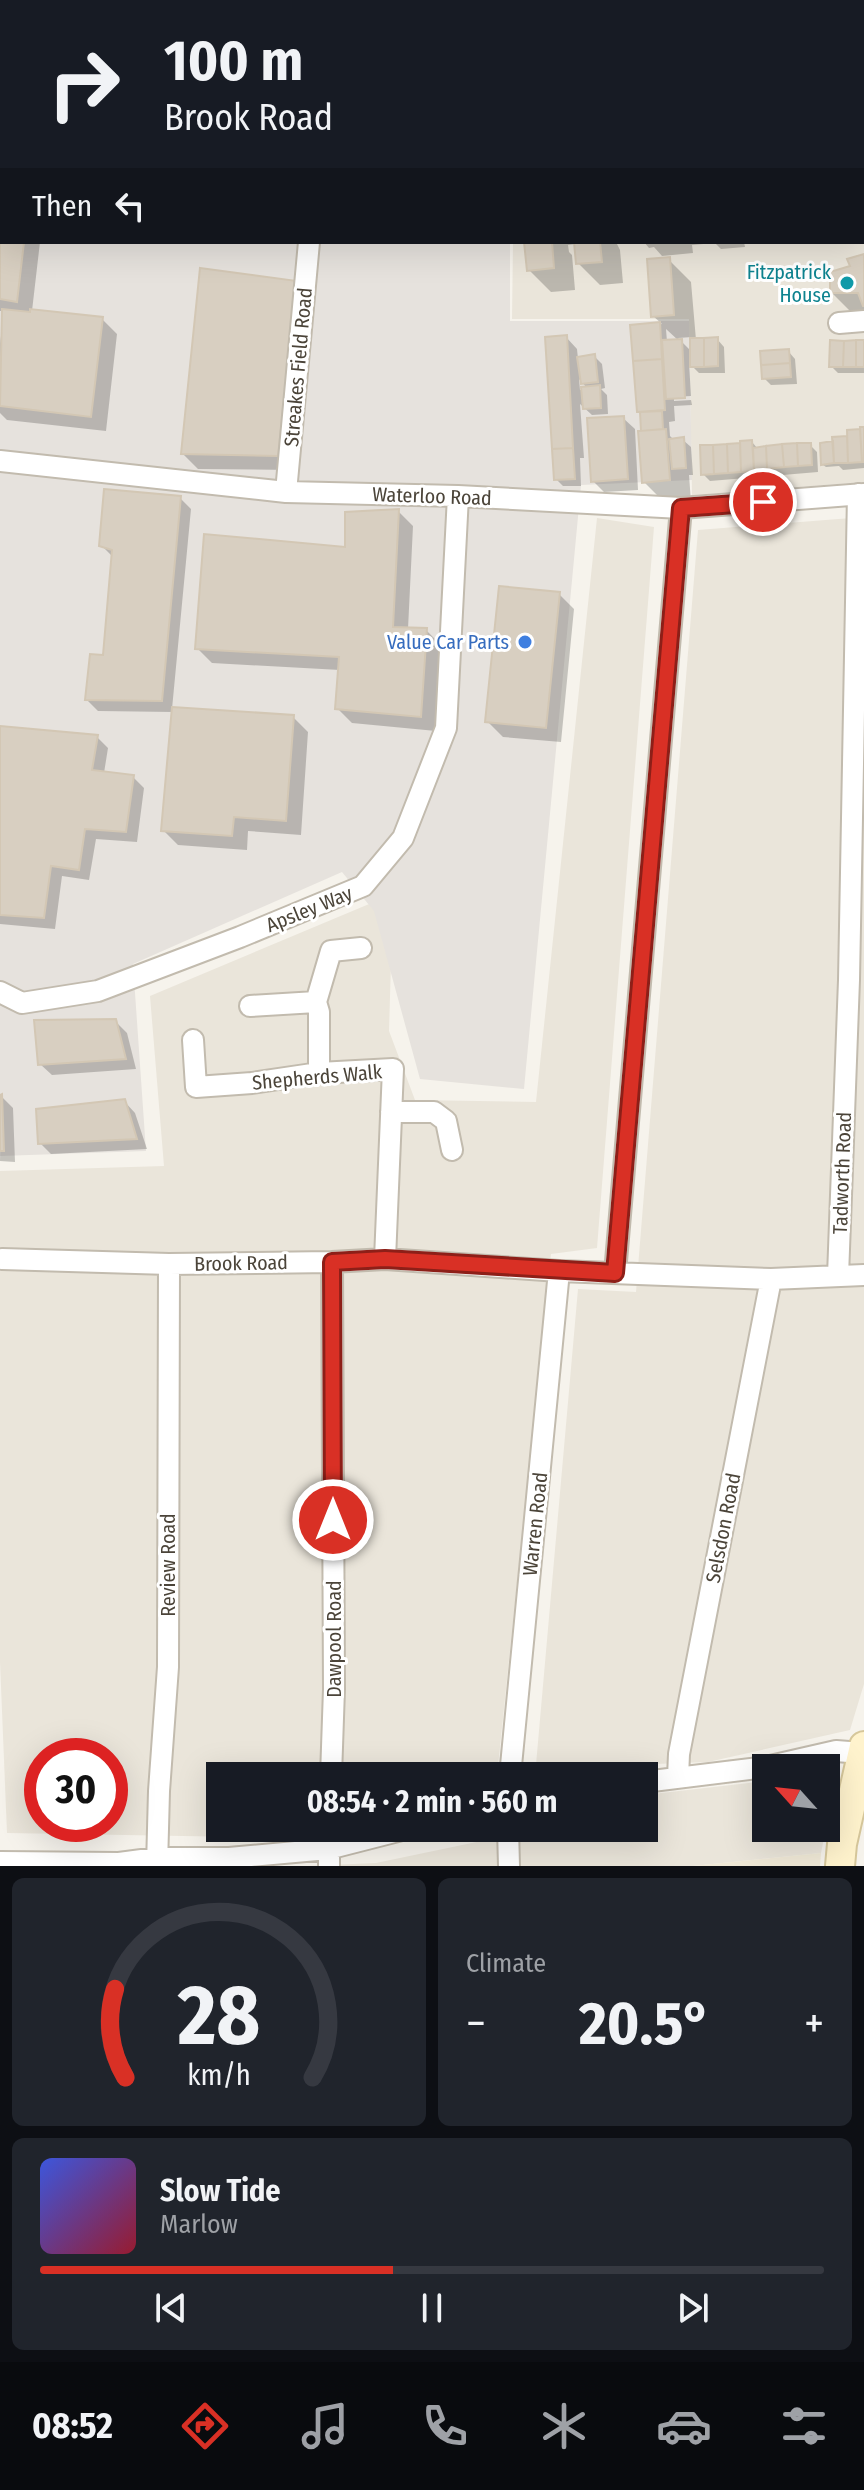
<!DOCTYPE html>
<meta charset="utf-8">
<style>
:root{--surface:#171b24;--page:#20242c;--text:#f1f3f6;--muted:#9ea1a6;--line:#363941;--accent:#d93025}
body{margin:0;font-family:"Fira Sans Condensed",sans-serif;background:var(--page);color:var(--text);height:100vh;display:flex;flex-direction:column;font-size:30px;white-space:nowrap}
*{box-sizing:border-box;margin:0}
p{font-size:26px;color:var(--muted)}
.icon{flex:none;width:44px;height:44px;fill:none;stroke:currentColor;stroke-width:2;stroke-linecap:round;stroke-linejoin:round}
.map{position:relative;height:1866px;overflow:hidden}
.details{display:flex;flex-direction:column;gap:12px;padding:12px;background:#0d0f14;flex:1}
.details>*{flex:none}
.guide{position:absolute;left:0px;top:0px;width:864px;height:244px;box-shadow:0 8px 32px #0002;background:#171b24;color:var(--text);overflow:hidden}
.needle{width:52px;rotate:297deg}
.fabs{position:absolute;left:752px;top:1754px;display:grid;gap:16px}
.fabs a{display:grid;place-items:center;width:88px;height:88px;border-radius:0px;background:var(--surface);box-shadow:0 8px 32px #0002;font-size:40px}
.speed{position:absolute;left:24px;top:1738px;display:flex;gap:16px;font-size:40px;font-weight:700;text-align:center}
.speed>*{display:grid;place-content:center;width:104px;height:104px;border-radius:50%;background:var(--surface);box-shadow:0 8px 32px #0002;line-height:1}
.speed .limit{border:12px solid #d22;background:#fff;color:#111}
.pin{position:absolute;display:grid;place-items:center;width:68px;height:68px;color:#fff;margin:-34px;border:4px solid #fff;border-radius:50%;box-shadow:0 2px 8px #0007}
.me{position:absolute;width:88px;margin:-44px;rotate:0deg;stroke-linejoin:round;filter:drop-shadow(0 0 6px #0008)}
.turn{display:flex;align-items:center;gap:28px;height:168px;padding:0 32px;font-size:36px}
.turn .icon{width:104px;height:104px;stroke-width:2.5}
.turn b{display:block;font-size:56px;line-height:68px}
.then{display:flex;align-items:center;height:76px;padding:0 32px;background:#0003;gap:16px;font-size:30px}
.big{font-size:60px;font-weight:700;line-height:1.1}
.details .tile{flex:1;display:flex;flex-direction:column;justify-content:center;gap:12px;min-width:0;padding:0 28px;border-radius:12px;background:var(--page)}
.details .dial{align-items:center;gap:0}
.dial svg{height:208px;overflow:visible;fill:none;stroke:var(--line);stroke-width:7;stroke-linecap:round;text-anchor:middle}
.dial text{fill:var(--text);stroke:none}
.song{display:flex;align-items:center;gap:24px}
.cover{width:96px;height:96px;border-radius:12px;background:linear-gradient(135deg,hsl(230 70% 55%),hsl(350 70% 35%))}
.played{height:8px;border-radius:4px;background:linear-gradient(90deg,var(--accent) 45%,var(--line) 45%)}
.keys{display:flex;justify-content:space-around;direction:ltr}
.heat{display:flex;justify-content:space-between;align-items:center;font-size:44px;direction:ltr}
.details .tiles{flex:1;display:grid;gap:12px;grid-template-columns:1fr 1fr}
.tile:last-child{grid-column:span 2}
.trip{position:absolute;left:206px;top:1762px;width:452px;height:80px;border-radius:0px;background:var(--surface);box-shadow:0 8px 32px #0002;font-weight:700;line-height:80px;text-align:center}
.dock{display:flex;height:128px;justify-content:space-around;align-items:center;background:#090b0e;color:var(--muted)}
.dock .icon{width:56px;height:56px}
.dock .active{color:var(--accent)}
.dock b{font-size:36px;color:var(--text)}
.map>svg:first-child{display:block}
.residential{fill:#eae5da;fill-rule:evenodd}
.industrial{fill:#e6e2dd}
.education{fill:#efe8d6}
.shadow{fill:#0003;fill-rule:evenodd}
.building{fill:#d8cfc1;stroke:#d3c7b4;stroke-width:2}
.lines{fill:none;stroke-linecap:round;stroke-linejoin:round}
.street-casing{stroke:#c2bbae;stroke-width:24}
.secondary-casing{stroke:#d6c79b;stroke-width:32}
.street{stroke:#fff;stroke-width:20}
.secondary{stroke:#fff3cd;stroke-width:28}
.route-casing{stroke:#8d1f18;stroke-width:20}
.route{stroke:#d93025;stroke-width:14}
.culture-dot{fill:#0f9aa8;stroke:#fff;stroke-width:3}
.shop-dot{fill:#3f7fe0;stroke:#fff;stroke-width:3}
.labels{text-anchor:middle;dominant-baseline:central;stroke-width:6;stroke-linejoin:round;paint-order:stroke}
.culture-label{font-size:20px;fill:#0d838f;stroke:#fff;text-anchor:end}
.street-label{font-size:20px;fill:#4b4439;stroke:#fff}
.shop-label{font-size:20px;fill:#366cbe;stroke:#fff;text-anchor:end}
</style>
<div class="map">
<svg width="864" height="1866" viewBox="0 0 864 1866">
<rect width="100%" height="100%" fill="#f6f3ec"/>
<!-- residential -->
<path class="residential" d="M450 0H725L744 2H449Z
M862 152H864V482L692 495 689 319H512L513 242H862Z
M864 517V1684L850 1730 708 1762 629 1765 535 1776 578 1289 636 1292 698 530Z
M597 518 654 527 597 1248 551 1254 497 1776H220V1828H341L303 1838 7 1833 0 1662V1171L164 1166 150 996 393 894 389 1031 415 1100 536 1102ZM42 1756H110V1824H42Z
M766 1781V1828H826L821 1853 693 1866H307L376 1863 515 1834V1828H644V1795Z"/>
<!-- industrial -->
<path class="industrial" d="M2 25V242H510V321H689L692 480 581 485 524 1089 420 1079 374 911 342 872 133 964 146 1151 0 1156V31Z"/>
<!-- education -->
<path class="education" d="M821 1853 820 1866H693Z"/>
<!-- shadow -->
<path class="shadow" d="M310 0H414L413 2H310Z
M794 0H864V18L862 17V2H796Z
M864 204V237L862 238V205Z
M0 218H2V242H40L32 311 102 319 117 334 106 431 7 420 0 413V344L4 311H0Z
M526 242H616L620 250 623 283 600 285 578 263 576 244 568 245 569 252 572 255 575 290 551 292 529 270Z
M644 242H749H744L745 247 721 249 715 243 692 245 693 253 662 256 654 247 649 248Z
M864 256V315H854L832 293Z
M669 260 691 282 696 340 717 339 724 347 725 373H699L689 363 691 396 674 397V401L691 400 692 405 674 406 675 421 669 422 670 436 674 440H683L691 447 693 475H689L691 502 666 504 644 482 642 415 638 412 632 327 662 324 653 316ZM666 329 679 341 667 342ZM692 337V352L678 338Z
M296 283 293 470 198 469 183 454Z
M566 337 577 349 578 359 594 356 602 364 605 388 601 389 607 395 608 414 592 415 580 404 584 458H580L581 486H563L556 479ZM579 379 588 389 580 390Z
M864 342V373H838L831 366Z
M788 351 795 359 797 384 771 385 764 378Z
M623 418 635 429 638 490 604 492 593 481Z
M864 429V468L843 470 839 466 826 467 823 465 834 443V438H849V432Z
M752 442 758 449 810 445 817 452 818 472 710 481 703 474 702 447 742 445Z
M180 498 191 509 172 709 293 717 308 732 301 835 248 831 247 850 178 845 163 830 173 712 98 711 87 700 105 657 114 558 101 545Z
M398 511 413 526 408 629 426 630 441 645 436 731 352 723 337 708 340 670 212 663 197 648 347 549Z
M559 594 574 609 561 742 503 737 488 722Z
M0 728 97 737 108 748 104 773 133 777 144 788 137 842 96 839 89 880 62 876 55 929 0 924Z
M115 1021 127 1033 136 1069 52 1075 40 1064Z
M1 1096 13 1108 15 1162 0 1161Z
M124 1101 135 1113 147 1149 51 1154 40 1143Z"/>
<!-- building -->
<path class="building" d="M42 0H206V2H41Z
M308 0H396V2H308Z
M792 0H864V4L862 2Z
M0 216H2V242H24L17 302 0 299Z
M524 242H552L554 268 527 271Z
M574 242H600L602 262 576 264Z
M864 254V306H863L858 293H830V272L850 266 847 259Z
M670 257 674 315 651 317 647 259Z
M200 268 297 281 278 456 181 454Z
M2 309 30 312V309L103 317 91 417 0 406Z
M660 322 662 359 633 361 630 325Z
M567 335 573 448 552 449 545 337Z
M718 337V366L704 367V338Z
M690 338H704V367H690Z
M682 339 685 398 666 399 662 340Z
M830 340 844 341 843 367H829Z
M856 340V367H843L844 341Z
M856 340H864V367H856Z
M789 349 790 363 761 365 760 351Z
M595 354 598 382 581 384 577 357Z
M662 359 665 410 637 412 633 361Z
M790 363 791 377 762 379 761 365Z
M600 385 601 408 583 409 581 387Z
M662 411 663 429 641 431 640 412Z
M624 416 628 479 591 482 587 418Z
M860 427H864V462H862Z
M666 429 670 480 642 483 638 431Z
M860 429 862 462 848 463 847 430Z
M847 436 848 463H834L832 437Z
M684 437 686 468 672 469 669 439Z
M752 440 754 471 741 472 740 441Z
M833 441 834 463 821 465 820 443Z
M740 443 741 472 728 473 727 444Z
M797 443 798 466 784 467 782 444Z
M797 443H811L812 465 798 466Z
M727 444 728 473 714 474 713 445Z
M782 444 784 467 767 469 766 446Z
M700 445H713L714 474 701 475Z
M766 446 767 469 754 471 753 448Z
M573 448 575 479 554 480 552 449Z
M104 489 181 496 162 701 85 700 90 654 103 655 112 550 99 546Z
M399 509 393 627 427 628 421 717 335 709 339 657 195 649 204 534 345 547V512Z
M499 586 560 592 546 728 485 722Z
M172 707 294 715 286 821 234 817 232 836 161 831Z
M0 726 98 735 92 770 134 775 126 832 85 829 79 870 51 866 44 918 0 915Z
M116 1019 126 1059 38 1065 34 1020Z
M2 1094 4 1151H0V1095Z
M125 1099 137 1139 38 1144 36 1109Z"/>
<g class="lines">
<defs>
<path id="street" d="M510 0V2
M706 0V2
M0 168 2 170
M0 184 2 185
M839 323 864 321
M0 461 286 492 458 496 681 508 864 494
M286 492 309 242
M0 992 22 1003 98 991 240 937 363 886 403 838 446 728 458 496
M316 1002 331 951 361 948
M250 1006 316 1002 319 1012V1073
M193 1040 196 1087 252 1083 319 1073 393 1069 385 1259
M391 1112H434L446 1121 452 1150
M2 1259 169 1264 332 1262 385 1259 559 1271 771 1279 864 1275
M615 1273 681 508
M838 1276 849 980 858 494
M331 1776 334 1689 332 1262
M510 1776 559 1271
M678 1777 679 1754 771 1279
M644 1782 766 1767 836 1751 862 1753
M508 1828 509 1866
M0 1862 119 1863 157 1858H229L328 1849 410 1828
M157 1866 159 1791 168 1667 169 1264
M329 1866V1828"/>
<path id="secondary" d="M862 125H864
M840 1866 842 1844 864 1746"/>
</defs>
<!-- street casing -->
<use href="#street" class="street-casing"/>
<!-- secondary casing -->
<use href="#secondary" class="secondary-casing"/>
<!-- street -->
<use href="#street" class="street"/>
<!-- secondary -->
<use href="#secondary" class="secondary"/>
</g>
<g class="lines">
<defs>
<path id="route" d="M333 1520 332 1262 385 1259 615 1273 681 508 763 502"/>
</defs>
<!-- route casing -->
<use href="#route" class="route-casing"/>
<!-- route -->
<use href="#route" class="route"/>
</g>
<!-- markers -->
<circle class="culture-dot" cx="847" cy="283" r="8"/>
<circle class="shop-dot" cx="525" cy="642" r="8"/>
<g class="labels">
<!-- culture labels -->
<g class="culture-label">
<text x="831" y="272">Fitzpatrick<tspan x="831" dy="23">House</tspan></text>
</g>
<!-- street labels -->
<g class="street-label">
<text transform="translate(298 367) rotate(-85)">Streakes Field Road</text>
<text transform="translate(432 496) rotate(2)">Waterloo Road</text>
<text transform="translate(309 909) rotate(-22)">Apsley Way</text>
<text transform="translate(317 1077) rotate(-5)">Shepherds Walk</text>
<text transform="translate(842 1173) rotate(-88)">Tadworth Road</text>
<text transform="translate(241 1263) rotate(-1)">Brook Road</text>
<text transform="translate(535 1524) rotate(-84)">Warren Road</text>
<text transform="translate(723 1528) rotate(-79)">Selsdon Road</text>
<text transform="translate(168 1565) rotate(-90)">Review Road</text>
<text transform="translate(334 1639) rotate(-90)">Dawpool Road</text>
</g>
<!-- shop labels -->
<g class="shop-label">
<text x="509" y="642">Value Car Parts</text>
</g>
</g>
</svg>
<div class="fabs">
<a><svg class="needle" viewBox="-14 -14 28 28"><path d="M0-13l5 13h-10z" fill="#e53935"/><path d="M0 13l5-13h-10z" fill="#9ea1a6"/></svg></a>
</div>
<div class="speed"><div class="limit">30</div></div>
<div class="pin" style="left:763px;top:502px;background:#d93025"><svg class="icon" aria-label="arrive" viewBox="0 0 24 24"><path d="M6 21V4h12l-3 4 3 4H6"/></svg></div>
<svg class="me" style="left:333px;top:1520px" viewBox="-20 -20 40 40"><circle r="17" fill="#d93025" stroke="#fff" stroke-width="3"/><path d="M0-11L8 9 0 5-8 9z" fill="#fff"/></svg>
<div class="trip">08:54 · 2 min · 560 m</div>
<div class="guide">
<div class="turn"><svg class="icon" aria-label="right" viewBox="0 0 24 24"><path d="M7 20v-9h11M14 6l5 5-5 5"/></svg><div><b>100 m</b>Brook Road</div></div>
<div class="then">Then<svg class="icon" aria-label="left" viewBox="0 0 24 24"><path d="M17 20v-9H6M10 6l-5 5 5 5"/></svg></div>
</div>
</div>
<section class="details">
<div class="tiles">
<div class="tile dial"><svg viewBox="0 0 100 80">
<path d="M14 69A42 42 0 1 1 86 69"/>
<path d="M14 69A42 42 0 0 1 10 35" stroke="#d93025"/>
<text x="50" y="56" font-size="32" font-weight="700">28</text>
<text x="50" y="72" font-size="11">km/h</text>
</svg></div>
<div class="tile"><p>Climate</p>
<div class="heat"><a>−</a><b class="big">20.5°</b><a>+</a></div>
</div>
<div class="tile">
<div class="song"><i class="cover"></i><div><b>Slow Tide</b><p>Marlow</p></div></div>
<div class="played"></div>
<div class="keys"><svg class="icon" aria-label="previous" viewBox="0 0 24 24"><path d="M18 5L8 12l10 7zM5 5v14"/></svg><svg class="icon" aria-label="pause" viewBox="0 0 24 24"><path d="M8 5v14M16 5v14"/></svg><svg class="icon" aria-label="next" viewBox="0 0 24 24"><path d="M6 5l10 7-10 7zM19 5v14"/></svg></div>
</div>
</div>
</section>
<nav class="dock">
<b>08:52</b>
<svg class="icon active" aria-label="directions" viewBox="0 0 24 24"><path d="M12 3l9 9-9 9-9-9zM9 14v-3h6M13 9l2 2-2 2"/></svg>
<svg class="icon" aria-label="music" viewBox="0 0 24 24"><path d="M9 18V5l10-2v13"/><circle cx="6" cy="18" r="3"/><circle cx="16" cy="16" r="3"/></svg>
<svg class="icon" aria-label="phone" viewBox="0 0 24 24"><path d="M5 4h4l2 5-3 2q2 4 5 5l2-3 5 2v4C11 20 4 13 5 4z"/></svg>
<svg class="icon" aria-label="climate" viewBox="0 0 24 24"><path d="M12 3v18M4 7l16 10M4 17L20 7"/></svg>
<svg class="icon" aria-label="car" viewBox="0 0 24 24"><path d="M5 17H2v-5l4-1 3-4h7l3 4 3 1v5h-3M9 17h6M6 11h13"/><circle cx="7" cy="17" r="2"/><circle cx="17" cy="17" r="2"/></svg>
<svg class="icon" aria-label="filters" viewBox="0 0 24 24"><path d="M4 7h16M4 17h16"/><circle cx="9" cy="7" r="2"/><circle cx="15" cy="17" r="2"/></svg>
</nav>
